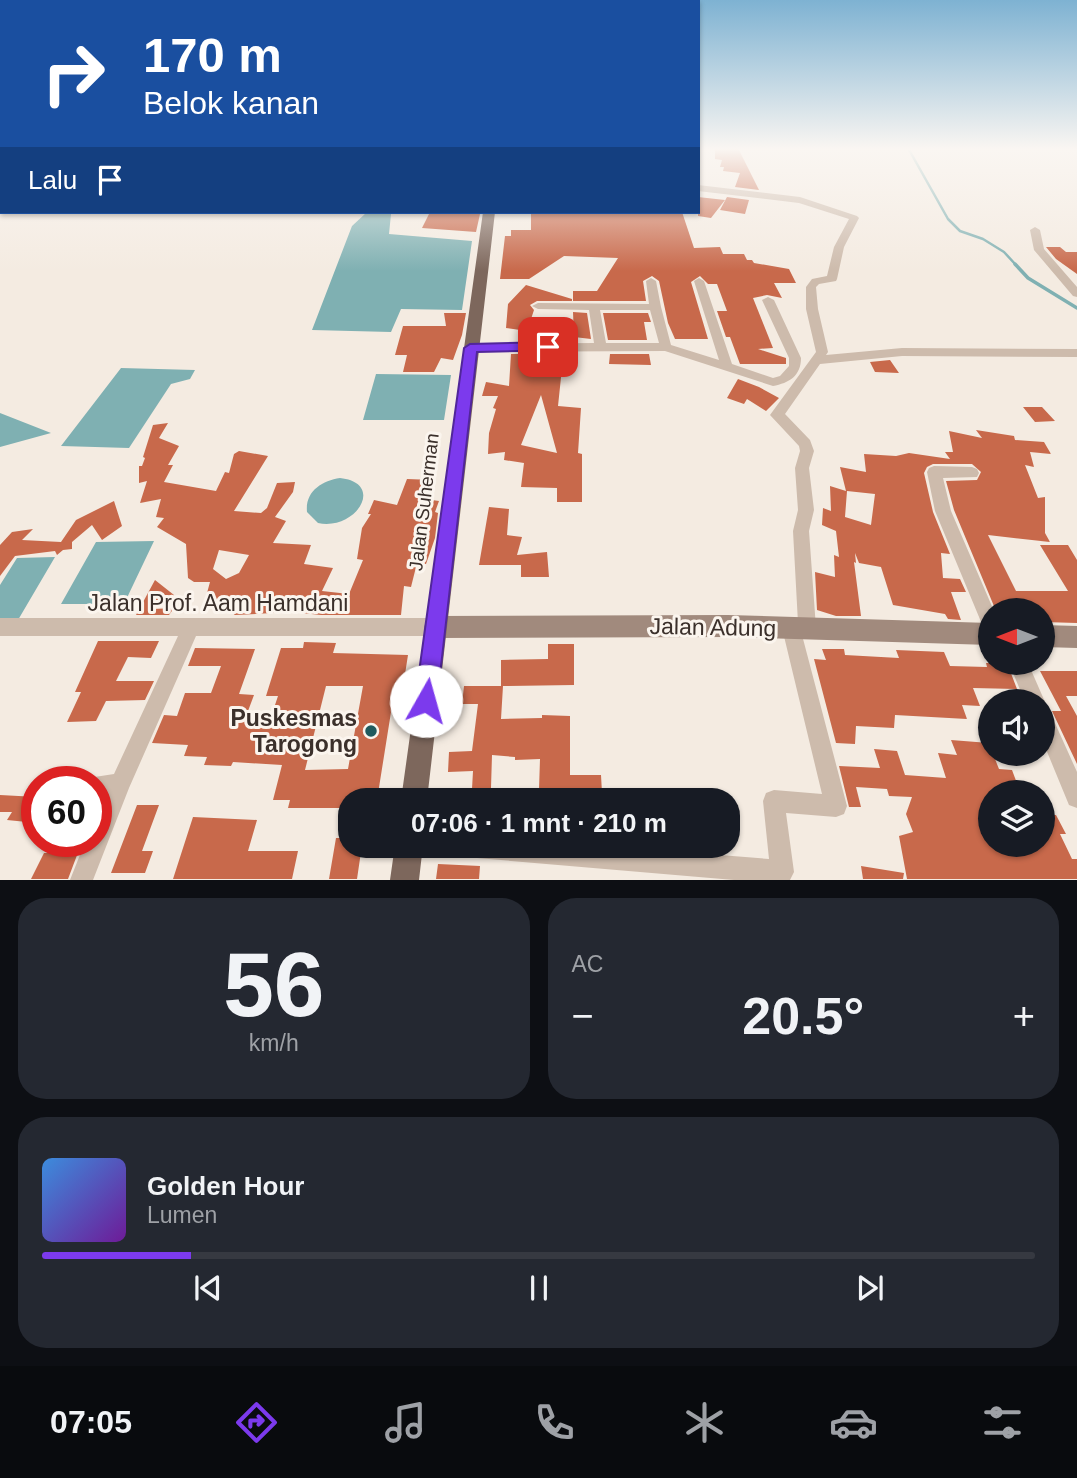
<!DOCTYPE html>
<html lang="id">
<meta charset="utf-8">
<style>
:root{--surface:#171b24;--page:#242831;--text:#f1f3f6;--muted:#9ea1a6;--line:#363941;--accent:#7c3aed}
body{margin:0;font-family:Helvetica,sans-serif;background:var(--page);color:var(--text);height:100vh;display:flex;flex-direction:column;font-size:26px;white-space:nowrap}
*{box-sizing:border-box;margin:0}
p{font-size:23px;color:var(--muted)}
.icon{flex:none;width:38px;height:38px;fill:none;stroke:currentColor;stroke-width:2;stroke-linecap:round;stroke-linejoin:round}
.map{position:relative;height:880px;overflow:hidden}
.details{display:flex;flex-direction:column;gap:18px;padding:18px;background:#0d0f14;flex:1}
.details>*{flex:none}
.top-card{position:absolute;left:0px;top:0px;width:700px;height:214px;box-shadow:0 2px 5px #0004;background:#1a4fa0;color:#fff;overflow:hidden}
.needle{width:46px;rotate:270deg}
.fabs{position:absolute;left:978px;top:598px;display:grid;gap:14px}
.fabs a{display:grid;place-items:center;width:77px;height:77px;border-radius:50%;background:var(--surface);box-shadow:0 2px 5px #0004;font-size:35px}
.speed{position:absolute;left:21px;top:766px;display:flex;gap:14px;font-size:35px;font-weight:700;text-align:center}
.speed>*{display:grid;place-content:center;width:91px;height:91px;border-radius:50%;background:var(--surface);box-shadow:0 2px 5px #0004;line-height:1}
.speed .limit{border:10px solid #d22;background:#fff;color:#111}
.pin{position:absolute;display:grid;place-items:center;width:60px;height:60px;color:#fff;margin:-30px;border-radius:14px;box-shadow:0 4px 10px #0006}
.me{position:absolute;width:77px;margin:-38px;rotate:7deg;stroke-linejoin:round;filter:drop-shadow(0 0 5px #0008)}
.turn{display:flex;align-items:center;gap:24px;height:147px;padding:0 28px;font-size:32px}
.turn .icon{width:91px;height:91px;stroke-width:2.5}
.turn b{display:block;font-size:49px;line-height:60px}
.then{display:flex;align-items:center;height:66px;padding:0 28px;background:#0003;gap:14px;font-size:26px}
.big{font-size:52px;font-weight:800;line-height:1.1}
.details .tile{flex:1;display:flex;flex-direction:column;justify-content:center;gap:10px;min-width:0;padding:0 24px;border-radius:28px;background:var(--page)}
.details .dial{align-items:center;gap:0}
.dial b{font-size:91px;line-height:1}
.song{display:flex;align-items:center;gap:21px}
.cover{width:84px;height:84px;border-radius:10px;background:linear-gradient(135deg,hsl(210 70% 55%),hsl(280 70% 35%))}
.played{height:7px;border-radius:4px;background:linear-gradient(90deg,var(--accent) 15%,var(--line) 15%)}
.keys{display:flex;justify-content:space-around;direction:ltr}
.heat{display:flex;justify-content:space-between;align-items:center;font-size:38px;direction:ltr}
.details .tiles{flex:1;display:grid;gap:18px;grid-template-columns:1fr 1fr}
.tile:last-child{grid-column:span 2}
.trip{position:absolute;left:338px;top:788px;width:402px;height:70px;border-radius:28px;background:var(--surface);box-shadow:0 2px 5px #0004;font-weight:800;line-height:70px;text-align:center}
.tabs{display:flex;height:112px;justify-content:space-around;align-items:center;background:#090b0e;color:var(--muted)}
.tabs .icon{width:49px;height:49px}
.tabs .active{color:var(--accent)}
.tabs b{font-size:32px;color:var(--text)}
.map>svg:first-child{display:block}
.water{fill:#7fb0b2}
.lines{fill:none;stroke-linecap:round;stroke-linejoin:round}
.stream-far1{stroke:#7fb0b2;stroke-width:2.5}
.stream{stroke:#7fb0b2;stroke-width:3.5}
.building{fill:#c8694b;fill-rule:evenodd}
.minor{fill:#cdbbac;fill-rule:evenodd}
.secondary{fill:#a18a7d;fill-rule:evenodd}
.primary{fill:#7d675c;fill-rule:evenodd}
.route{fill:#7c3aed;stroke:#51269a;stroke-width:2}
.poi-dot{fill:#1f5a5e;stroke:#fbf5ee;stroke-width:2.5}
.labels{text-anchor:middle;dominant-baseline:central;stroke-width:6;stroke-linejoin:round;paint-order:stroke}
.street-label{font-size:19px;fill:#3b302b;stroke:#fbf5ee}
.near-street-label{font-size:23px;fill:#3b302b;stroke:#fbf5ee}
.near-poi-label{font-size:23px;font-weight:bold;fill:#3b302b;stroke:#fbf5ee;text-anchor:end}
</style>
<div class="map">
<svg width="1077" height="880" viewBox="0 0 1077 880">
<rect width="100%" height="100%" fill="#f4ebe1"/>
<!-- water -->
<path class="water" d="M366 213 391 214 389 234 472 241 462 310 401 309 391 332 312 330 352 226Z
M121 368 195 370 190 379 171 384 129 448 61 446Z
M376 374 451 375 444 420H363Z
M0 413 51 433 0 447Z
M340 478C386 483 356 531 318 523L307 512C305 491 322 481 340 478Z
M154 541 124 604H61L96 542Z
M55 557 18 620H0V585L17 558Z"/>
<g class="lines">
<!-- stream-far1 -->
<path class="stream-far1" d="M908 148 948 219 960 231 983 239 1004 252 1016 265"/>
<!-- stream -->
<path class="stream" d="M1015 264 1028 278 1077 308"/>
</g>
<!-- building -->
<path class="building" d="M715 148H738L759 190 735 187 740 173 723 171 724 167H720L722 160 715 159Z
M698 197 725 200 711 218 698 216Z
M727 197 749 200 745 214 720 210Z
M430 212 480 214 476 232 422 228Z
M549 212H594L593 214 682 212 694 248 720 247 723 254H744L747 260H752L754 263 789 269 796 283H774L782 298 767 295 753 298 773 348 758 349 786 358V364H740L730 337H726L717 311H727L717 284H708L700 276 691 282 708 339H675L668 323 659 281 652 276 643 281 646 301H573V291H597L618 258 564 256 529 279H500L505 236H511V230H531V214Z
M1046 247H1060L1066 252H1077V274L1056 259Z
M526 285 572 299V301H537L530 305 534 310 527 331 506 328 508 304Z
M573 312 587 313 591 339 574 337Z
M444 313H466L462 335 453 360 441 358 434 372H403L407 355H395L403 326H446Z
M603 313H648L651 322H644L647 340H608Z
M511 354H577L574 369 562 368 558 406 581 408 578 453 582 454V502H557V488L521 487 524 463 504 460 505 452 488 454 489 433 496 409 493 408 498 396H482L486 382 509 386ZM541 395 557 453 521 445Z
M610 354H649L651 365 609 364Z
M890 360 899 373 875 372 870 362Z
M738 379 759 387 779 398 766 411 747 399 744 404 727 398Z
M1023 407H1042L1055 421 1035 422Z
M168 423 159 438 179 446 168 465H173L164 482 216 491 225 472 229 473 234 454 239 451 268 456 234 511 261 513 267 508 277 483 295 482 293 492 275 517 286 521 273 543 311 545 304 564 333 568 322 591 349 594 363 560 357 559 362 528 371 514H368L374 500 397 505 407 479 433 480 432 500 439 501 435 512 438 513 435 538 426 564 417 563 411 587 404 586 401 615H321L292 612 235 615 207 593 210 582H194L188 578 186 544 157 527 164 518 156 517 161 499 140 503 147 481 139 483V466H142L145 458 143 457 153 425ZM219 550 249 555 239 573 226 579 213 569Z
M976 430 1014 436 1015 440 1044 442 1051 454 1030 452 1034 467 1025 465 1038 498 1045 497V533L1050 542 988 535 1016 591H1068L1040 545H1068L1077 560V623L1043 622V611H996L954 510 946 481 977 480 981 472 972 464H933L927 467 924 473 933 512 950 554 941 553 943 578 960 579 966 592H951L961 620 948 619 945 614 893 605 881 567 859 563 855 553 856 563 854 562 861 616H836L817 610 815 572 835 577 834 555 839 557 836 531 822 525 823 508 831 511 830 486 846 491 840 467 866 472 864 454 896 456 909 453 950 459 945 452H953L949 431 982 438ZM847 491 875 494 871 525 845 517Z
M114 501 122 526 102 540 92 525 72 542V549L63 550 57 555 55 551 15 556 0 576V545L12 532 33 529 22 540 61 542 76 520Z
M489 507 509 509 507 535 522 537 517 555 547 552 549 577H521V565H479Z
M155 580 174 595 154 609 174 608 169 615H136Z
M98 641H159L151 658 128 657 116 681H154L145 700 106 701 96 721 67 722 81 692H75Z
M304 642 336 643 333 653 408 655 403 687H395L377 800H350V808H288L290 800H273L282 765 233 762 231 766 204 765 207 757 184 756 188 745 152 743 164 715 177 716 185 693H211L221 666H188L195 648 255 649 239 694 254 695 245 719 270 720 278 696H266L281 648H303ZM326 686H363L348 769 305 770Z
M548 644H574V685L501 686V660L548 659Z
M822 649H844L845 655 899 658 896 650 944 652 950 666 987 667 986 663H1007L1017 689 973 688 980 706 962 705 967 719 895 715 894 728 856 726 855 744 836 743 814 659 826 660Z
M1040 671H1077V696H1066L1077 716V764L1052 711H1061Z
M464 686H503L501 719 542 718V715L570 716V775H601L602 793 539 790 540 759 515 760V757L492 755 491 788 472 789 473 771 448 772 449 752 472 751 478 704H462Z
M951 740 989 743 990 754H993L999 769 1012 770 1018 786 1003 785 1006 793H990V845H1043V815H1056L1066 834H1060L1072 859H1077V879H907L899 836 913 832 906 814 912 797 889 796 887 789 856 787 861 807H849L839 766 880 768 874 749 897 751 905 775 946 778 938 753 957 755Z
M0 795 37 797V823L7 820 12 812H0Z
M137 805H159L142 851H153L145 873H111Z
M193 817 257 820 248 851H298L292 879H173Z
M336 838H350V845H362L357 879H329Z
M54 842H82L68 879H31L44 853H49Z
M438 864 480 866 479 879H436Z
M861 866 904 873 903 879H863Z"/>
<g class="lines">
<!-- minor -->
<path class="minor" d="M698 185 800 197 857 216 859 218 844 247 837 279 836 281 819 284 816 287 818 309 828 352 826 355 902 348 1077 349V357L902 356 820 364 785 414 810 440 814 451 809 468 814 510 809 531 816 628 813 634 807 637 802 635 847 806 844 814 836 817 786 813 794 872 790 880H734L453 856 445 853 442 845H594L769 859 763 801 766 793 774 790 822 794 782 628 785 622 791 619 798 623 793 531 798 510 795 468 800 451 799 446 770 415 816 352 806 309V287L812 279 827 276 834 247 849 219 799 203 698 191Z
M1035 227 1040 230 1044 249 1077 287V297L1073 296 1034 250 1030 230Z
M651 278 656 281 661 307 671 345 719 360 694 281 699 278 704 281 732 364 773 378 780 376 789 366V358L762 300 768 297 774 300 801 358C801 376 789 383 773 386L665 351 470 352 464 348 470 344 594 343 589 310 538 309 532 306 538 303 649 304 646 281ZM600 310H650L659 343H606Z
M934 466 972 467 977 469 979 473 977 477 943 478 951 511 994 611H990V632L984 629 935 511 927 472 929 468Z
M0 618H435L441 621 444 627 441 633 435 636H196L129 788 93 880H70L85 842H96V816L104 796 96 797V782H87L88 778 114 774 178 636H0Z
M1009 663H1028L1045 702 1043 706V702H1025Z
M1043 709 1050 712 1077 772V808L1069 805 1043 742Z"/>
<!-- secondary -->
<path class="secondary" d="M728 615 990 623V645L728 637 435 638 427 635 424 627 427 619 435 616Z
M1043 625 1077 626V648L1043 647Z"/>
<!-- primary -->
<path class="primary" d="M483 212H495L427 800H401Z
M395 845H423L419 880H390Z"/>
</g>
<!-- sky -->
<linearGradient id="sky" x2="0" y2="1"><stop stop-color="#7eb2d2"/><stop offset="0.55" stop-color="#faf6f2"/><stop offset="1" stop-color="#faf6f2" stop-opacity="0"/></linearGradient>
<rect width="1077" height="271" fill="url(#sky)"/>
<!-- route -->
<path class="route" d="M548 342 555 347 553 350 477 352 437 701 434 709 426 712 418 709 415 701 464 348 470 344Z"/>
<!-- markers -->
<circle class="poi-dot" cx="371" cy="731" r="7"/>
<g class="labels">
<!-- street labels -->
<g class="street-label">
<text transform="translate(424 502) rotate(-83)">Jalan Suherman</text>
</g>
<!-- near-street labels -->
<g class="near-street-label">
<text x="218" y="603">Jalan Prof. Aam Hamdani</text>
<text transform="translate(713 627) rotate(1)">Jalan Adung</text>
</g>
<!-- near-poi labels -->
<g class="near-poi-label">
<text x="357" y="718">Puskesmas<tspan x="357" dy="26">Tarogong</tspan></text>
</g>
</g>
</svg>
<div class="fabs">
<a><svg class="needle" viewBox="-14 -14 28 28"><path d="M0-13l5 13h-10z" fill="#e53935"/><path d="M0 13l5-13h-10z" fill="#9ea1a6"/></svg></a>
<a><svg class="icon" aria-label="sound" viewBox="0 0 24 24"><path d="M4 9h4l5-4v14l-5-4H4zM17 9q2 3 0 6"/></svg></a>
<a><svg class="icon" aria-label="layers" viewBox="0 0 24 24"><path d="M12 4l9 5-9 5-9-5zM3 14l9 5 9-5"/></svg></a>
</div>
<div class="speed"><div class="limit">60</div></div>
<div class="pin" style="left:548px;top:347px;background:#d93025"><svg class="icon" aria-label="arrive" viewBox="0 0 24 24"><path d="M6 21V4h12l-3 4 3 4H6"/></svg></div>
<svg class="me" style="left:426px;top:701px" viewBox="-20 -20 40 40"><circle r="19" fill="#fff"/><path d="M0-13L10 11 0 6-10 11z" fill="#7c3aed"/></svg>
<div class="trip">07:06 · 1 mnt · 210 m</div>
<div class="top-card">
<div class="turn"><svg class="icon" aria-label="right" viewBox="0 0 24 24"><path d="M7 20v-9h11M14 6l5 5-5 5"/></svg><div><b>170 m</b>Belok kanan</div></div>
<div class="then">Lalu<svg class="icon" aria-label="arrive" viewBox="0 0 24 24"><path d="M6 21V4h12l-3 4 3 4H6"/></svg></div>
</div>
</div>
<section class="details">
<div class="tiles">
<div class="tile dial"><b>56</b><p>km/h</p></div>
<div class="tile"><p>AC</p>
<div class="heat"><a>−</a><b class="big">20.5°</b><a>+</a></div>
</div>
<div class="tile">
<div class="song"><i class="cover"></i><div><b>Golden Hour</b><p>Lumen</p></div></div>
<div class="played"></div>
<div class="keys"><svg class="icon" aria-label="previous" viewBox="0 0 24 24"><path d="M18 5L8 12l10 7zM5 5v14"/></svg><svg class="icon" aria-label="pause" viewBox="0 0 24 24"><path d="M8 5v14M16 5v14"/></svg><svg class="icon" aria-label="next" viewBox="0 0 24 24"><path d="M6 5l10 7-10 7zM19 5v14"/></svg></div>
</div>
</div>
</section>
<nav class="tabs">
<b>07:05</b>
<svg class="icon active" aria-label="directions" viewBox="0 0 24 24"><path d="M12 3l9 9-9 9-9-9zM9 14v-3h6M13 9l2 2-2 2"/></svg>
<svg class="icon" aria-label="music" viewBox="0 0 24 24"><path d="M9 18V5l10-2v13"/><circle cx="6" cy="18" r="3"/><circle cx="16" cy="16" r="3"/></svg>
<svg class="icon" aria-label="phone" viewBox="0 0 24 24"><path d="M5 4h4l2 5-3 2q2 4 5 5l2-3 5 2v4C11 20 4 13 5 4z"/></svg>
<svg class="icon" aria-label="climate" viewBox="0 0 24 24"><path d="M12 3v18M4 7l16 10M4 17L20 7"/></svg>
<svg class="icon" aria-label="car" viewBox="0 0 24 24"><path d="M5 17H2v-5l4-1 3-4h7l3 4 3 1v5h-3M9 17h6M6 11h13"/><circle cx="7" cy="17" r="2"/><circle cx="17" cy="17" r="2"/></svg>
<svg class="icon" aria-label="filters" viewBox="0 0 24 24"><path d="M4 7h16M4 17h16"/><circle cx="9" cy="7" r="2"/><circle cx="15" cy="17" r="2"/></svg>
</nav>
